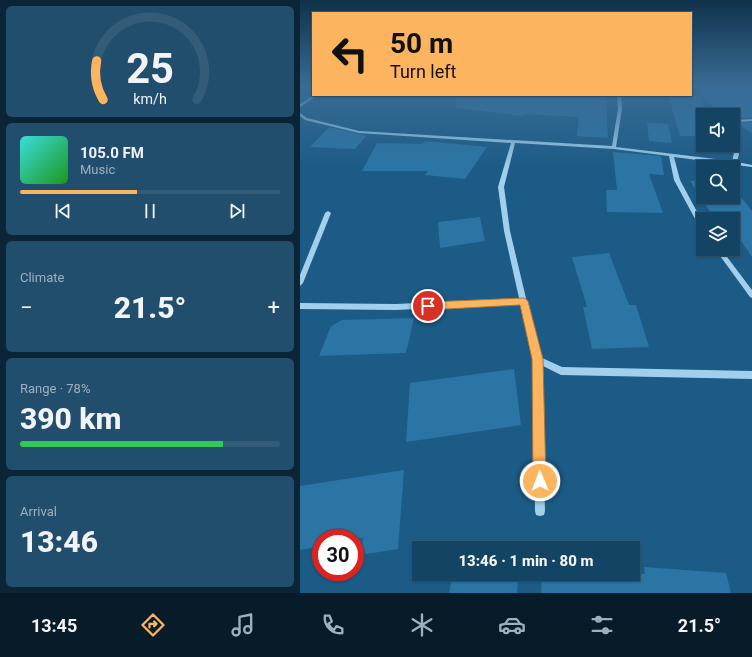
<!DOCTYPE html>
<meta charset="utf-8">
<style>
:root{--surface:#144464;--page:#214e6d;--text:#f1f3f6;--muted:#9db0bf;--line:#335c78;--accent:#fdb45e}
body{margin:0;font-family:Roboto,sans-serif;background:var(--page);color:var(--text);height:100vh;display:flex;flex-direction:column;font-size:15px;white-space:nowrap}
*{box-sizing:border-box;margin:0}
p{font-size:13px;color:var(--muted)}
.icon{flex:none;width:22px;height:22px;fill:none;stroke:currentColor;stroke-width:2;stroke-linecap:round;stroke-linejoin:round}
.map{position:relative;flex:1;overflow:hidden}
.panel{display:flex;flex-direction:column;gap:6px;padding:6px;background:#0b2537;width:300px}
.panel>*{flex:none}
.hud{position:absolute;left:12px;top:12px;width:380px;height:84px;border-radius:0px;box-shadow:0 1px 3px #0004,0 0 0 1px var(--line);background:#fdb45e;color:#111;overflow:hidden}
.buttons{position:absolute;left:396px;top:108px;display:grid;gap:8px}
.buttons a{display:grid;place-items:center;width:44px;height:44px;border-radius:0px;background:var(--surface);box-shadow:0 1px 3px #0004,0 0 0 1px var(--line);font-size:20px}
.speed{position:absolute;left:12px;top:529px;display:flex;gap:8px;font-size:20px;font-weight:700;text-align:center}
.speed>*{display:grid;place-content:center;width:52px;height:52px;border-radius:50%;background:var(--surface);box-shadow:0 1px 3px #0004,0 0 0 1px var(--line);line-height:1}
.speed .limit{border:6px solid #d22;background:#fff;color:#111}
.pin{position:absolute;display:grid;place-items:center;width:34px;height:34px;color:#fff;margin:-17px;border:2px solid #fff;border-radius:50%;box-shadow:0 1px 4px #0007}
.me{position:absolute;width:44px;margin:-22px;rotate:359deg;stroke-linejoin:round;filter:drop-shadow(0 0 3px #0008)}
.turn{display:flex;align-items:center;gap:14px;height:84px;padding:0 12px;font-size:18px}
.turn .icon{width:52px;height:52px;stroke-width:2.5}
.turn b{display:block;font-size:28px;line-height:34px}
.big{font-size:30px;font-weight:800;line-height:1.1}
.panel .card{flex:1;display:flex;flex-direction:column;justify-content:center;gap:6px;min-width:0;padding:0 14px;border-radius:6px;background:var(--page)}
.panel .dial{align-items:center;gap:0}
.dial svg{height:104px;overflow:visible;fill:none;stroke:var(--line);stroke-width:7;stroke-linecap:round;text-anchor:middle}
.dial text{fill:var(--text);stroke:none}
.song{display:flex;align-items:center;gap:12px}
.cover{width:48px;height:48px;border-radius:6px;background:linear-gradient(135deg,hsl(180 70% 55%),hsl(120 70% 35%))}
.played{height:4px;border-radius:2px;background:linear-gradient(90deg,var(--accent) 45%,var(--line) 45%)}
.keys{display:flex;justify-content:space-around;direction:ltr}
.heat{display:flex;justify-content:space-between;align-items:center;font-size:22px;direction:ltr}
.charge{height:6px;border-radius:3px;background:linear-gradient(90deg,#34c759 78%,var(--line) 0)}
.trip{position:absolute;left:112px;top:541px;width:228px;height:40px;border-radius:0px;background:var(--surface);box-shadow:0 1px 3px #0004,0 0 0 1px var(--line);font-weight:800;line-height:40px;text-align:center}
.tabs{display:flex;height:64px;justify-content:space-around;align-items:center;background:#081b28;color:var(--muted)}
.tabs .icon{width:28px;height:28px}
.tabs .current{color:var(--accent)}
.tabs b{font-size:18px;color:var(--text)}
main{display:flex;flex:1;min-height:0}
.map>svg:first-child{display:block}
.building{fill:#2a75a4}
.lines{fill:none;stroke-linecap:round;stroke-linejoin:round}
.minor{fill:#a2d0ec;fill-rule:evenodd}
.route{fill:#fdb45e;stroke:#a4753d}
</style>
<main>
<section class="panel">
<div class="card dial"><svg viewBox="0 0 100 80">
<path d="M14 69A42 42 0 1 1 86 69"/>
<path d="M14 69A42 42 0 0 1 9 39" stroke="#fdb45e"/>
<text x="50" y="56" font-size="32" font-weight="700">25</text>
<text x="50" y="72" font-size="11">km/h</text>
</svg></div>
<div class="card">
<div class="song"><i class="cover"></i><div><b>105.0 FM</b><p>Music</p></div></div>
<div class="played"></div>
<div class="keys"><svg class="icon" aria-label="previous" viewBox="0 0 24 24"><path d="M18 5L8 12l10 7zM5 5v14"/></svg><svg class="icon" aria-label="pause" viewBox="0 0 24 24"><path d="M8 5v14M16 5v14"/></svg><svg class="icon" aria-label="next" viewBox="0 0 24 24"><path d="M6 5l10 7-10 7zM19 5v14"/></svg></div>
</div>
<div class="card"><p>Climate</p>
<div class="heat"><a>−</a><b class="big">21.5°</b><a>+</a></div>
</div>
<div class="card"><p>Range · 78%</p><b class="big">390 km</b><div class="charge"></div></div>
<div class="card"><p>Arrival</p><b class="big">13:46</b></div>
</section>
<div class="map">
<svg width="452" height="593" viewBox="0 0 452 593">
<rect width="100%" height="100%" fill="#1b5b86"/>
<!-- building -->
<path class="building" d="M393 86H452V118H437L434 121 433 115H425L403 98V136H380L368 95H401Z
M156 95H306L308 138 277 136 279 117 224 114 223 116 156 108Z
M347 122 368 124 372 143 349 141Z
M452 122V133L440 125V123Z
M29 127 59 134 67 135 55 149 10 147Z
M125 141 187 147 165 179 125 175 128 171H62L77 143 123 144Z
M313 152 361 156 364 175 349 174 363 213 307 212 306 190H317Z
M403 180V197H433V187L452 211V257L433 229V215L413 216 390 181Z
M180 217 185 241 140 248 138 222Z
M309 253 329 305H336L349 347 292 349 283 307H287L272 257Z
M114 318 106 353 19 356 31 326 42 320Z
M214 369 221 425 106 442 110 383Z
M104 470 98 549 61 555 63 538H21V546L0 550V486Z
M344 567 426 573 431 593H241L242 574H345Z
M153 574 218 581 217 593H149Z"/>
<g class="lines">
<!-- minor -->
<path class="minor" d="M14 95H18L0 107V104Z
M317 95H321L322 109 316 147 432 161C437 148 430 134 435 121L437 120 452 119V121L439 122 435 133 439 154 437 162 452 165V167L374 157 380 180 403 223V230L400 228 374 180 369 156 314 149 215 143 204 187 210 231 240 357 262 367 452 371V379L261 375 241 365 245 511 244 515 240 516 236 515 235 511 233 359 221 304 96 310 0 309V303L96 304 219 298 204 231 198 187 211 143 59 133 5 120 0 116V113L7 118 59 131 312 146 318 109Z
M28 211 31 213 3 283 0 286V275L25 213Z
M415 249H421L452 290V298L450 297Z"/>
</g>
<!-- sky -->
<linearGradient id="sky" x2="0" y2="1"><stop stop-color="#0f324a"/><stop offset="0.51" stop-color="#396c95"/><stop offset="1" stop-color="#396c95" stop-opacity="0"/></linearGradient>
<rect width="452" height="169" fill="url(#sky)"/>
<!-- route -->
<path class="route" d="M224 298 228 301 243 359 246 481 244 485 240 487 235 485 233 481 232 359 220 305 128 310 123 306 128 302Z"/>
</svg>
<div class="buttons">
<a><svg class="icon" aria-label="sound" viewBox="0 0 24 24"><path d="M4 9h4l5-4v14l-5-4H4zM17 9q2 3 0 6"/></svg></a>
<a><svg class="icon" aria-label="search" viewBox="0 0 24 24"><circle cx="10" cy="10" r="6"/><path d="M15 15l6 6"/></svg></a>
<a><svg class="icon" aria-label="layers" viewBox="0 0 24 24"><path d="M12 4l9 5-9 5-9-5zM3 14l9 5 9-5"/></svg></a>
</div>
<div class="speed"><div class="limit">30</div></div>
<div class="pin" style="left:128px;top:306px;background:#d93025"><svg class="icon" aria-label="arrive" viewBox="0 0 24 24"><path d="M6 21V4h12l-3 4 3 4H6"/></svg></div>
<svg class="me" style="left:240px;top:481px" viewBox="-20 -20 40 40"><circle r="17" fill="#fdb45e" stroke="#fff" stroke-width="3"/><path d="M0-11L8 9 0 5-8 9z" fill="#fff"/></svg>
<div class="trip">13:46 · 1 min · 80 m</div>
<div class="hud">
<div class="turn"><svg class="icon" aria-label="left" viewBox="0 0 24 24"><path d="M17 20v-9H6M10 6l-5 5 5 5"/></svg><div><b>50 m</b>Turn left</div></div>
</div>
</div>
</main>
<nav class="tabs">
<b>13:45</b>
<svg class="icon current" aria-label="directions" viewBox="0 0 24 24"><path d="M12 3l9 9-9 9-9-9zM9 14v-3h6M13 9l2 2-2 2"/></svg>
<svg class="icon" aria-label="music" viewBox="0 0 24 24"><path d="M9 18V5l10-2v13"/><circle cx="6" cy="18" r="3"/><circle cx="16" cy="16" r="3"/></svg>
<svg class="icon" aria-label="phone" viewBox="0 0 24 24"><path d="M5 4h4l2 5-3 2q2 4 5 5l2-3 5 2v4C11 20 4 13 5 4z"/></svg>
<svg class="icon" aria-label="climate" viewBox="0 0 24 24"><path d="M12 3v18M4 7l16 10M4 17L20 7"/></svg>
<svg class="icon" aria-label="car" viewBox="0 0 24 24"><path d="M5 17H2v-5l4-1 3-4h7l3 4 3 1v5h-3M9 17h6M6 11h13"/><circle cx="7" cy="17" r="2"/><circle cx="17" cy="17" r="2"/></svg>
<svg class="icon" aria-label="filters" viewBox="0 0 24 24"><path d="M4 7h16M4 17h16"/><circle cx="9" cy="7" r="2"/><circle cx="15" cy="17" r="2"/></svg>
<b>21.5°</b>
</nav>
